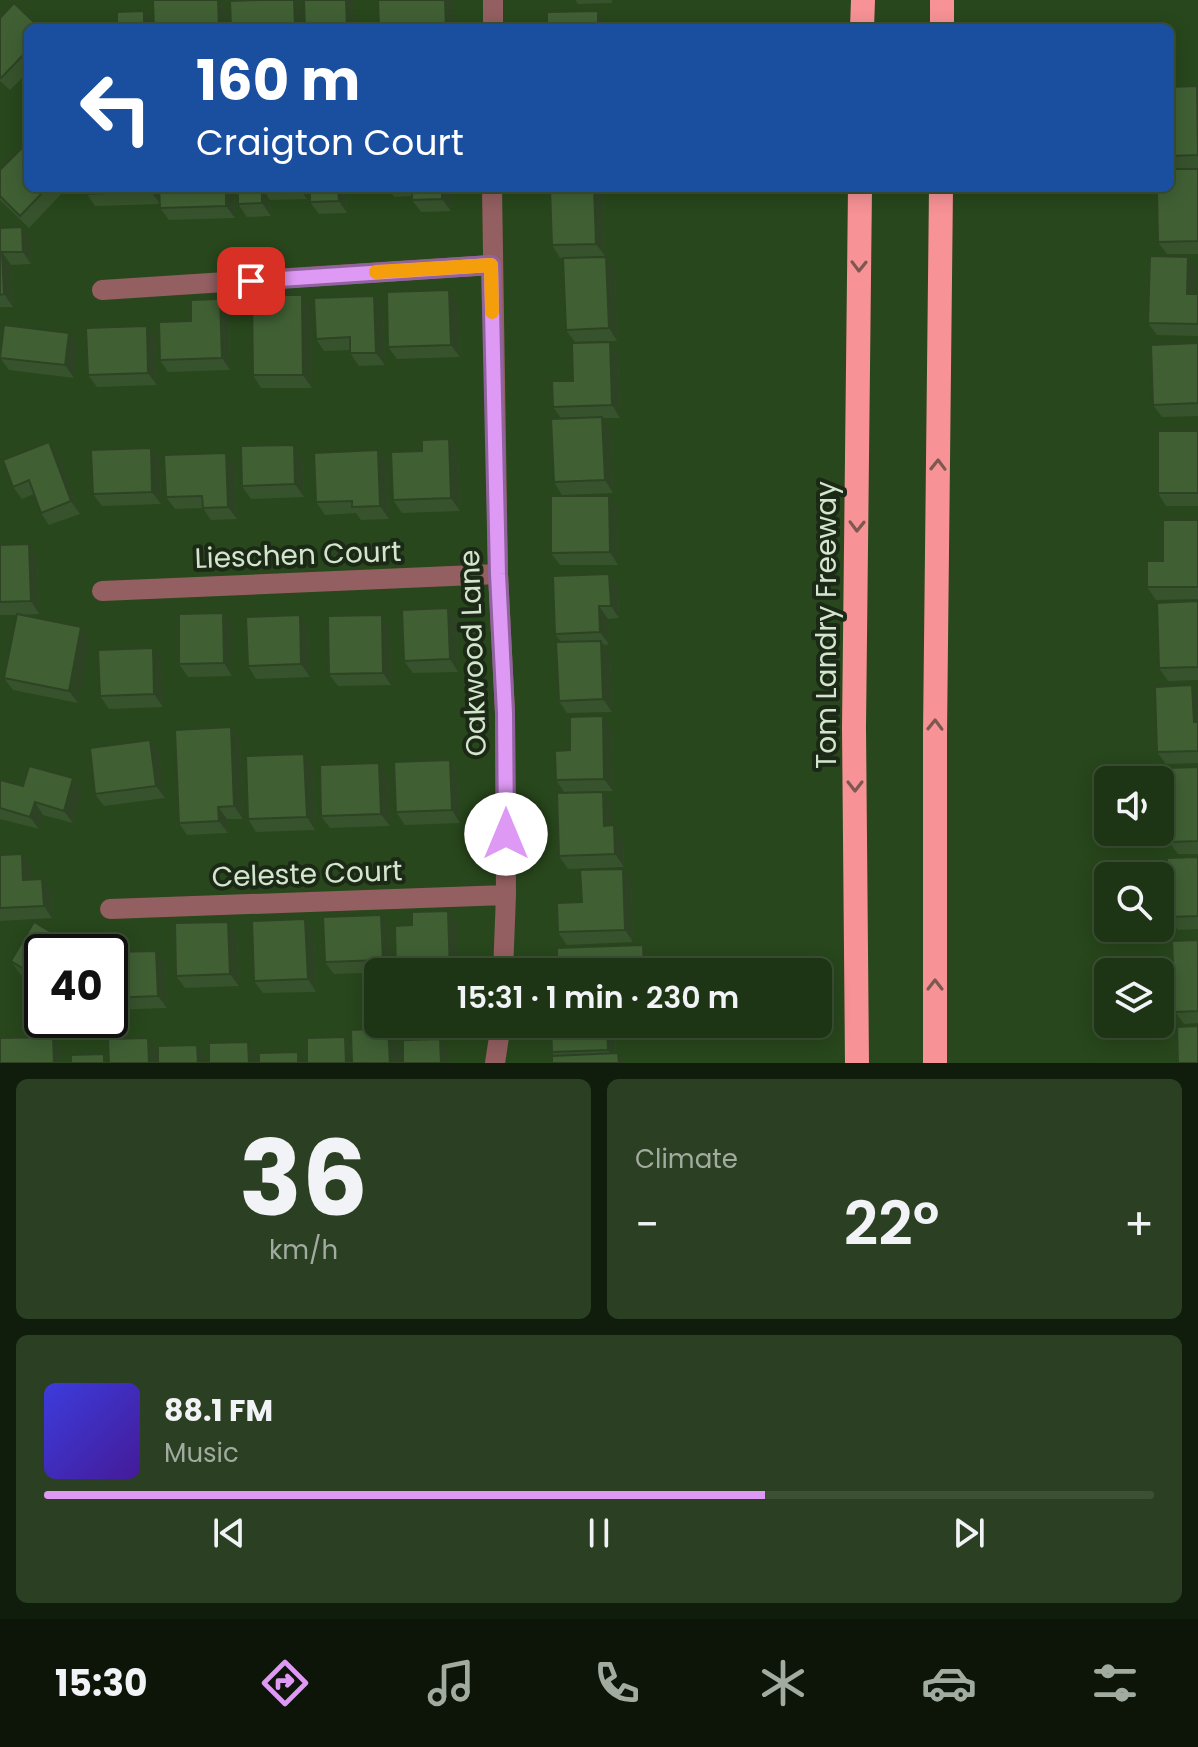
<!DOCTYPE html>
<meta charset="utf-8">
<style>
:root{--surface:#1e3515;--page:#2b4022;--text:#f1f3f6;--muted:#a1aba0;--line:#3c5034;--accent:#dd99f3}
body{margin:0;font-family:Poppins,sans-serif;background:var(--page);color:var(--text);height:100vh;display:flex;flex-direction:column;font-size:30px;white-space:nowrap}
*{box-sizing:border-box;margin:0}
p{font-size:26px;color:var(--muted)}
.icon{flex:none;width:44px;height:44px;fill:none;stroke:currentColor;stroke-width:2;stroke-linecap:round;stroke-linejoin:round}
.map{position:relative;height:1063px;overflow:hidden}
.panel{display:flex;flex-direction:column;gap:16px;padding:16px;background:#101d0c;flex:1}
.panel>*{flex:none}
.banner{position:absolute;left:24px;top:24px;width:1150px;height:168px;border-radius:12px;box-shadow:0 4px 20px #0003,0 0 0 2px var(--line);background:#1a4fa0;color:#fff;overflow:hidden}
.fabs{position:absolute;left:1094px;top:766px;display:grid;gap:16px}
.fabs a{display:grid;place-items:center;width:80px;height:80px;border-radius:12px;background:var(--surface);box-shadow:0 4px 20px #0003,0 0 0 2px var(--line);font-size:40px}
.speed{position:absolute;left:24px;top:934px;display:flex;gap:16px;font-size:40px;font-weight:700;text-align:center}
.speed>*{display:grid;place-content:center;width:104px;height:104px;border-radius:50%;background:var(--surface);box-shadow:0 4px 20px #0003,0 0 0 2px var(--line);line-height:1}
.speed .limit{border:4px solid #111;border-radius:12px;background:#fff;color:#111}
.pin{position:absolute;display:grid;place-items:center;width:68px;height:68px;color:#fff;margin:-34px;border-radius:16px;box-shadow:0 4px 12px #0006}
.me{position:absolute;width:88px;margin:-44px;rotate:0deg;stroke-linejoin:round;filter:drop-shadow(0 0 6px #0008)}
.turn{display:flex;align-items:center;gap:28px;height:168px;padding:0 40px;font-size:36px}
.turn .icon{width:104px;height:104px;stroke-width:2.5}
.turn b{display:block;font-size:56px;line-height:68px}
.big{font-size:60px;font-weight:600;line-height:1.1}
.panel .card{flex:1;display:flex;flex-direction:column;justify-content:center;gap:12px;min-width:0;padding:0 28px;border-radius:12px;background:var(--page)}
.panel .dial{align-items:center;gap:0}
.dial b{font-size:104px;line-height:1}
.song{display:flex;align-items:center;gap:24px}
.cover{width:96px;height:96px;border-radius:12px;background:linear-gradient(135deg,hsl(240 70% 55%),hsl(260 70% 35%))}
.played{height:8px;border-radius:4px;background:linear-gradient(90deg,var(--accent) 65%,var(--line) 65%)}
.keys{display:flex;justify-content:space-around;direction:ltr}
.heat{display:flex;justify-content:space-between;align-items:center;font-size:44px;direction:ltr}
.panel .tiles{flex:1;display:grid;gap:16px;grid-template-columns:1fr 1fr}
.card:last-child{grid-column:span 2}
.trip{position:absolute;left:364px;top:958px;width:468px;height:80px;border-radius:12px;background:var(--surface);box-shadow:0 4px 20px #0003,0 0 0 2px var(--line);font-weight:600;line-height:80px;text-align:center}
.dock{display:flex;height:128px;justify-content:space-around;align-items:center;background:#0c1508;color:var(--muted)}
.dock .icon{width:56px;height:56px}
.dock .current{color:var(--accent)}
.dock b{font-size:36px;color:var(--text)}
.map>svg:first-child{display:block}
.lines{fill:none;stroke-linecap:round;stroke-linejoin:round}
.minor{stroke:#945f61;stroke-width:20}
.highway{stroke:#f79296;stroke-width:24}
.wall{fill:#37532d}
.shaded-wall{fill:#2d4324}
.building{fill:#406034;stroke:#2d4324;stroke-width:2}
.oneway{stroke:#7e5850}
.route-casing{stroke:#90639e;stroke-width:20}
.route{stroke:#dd99f3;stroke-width:14}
.slow{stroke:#f59e0b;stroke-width:14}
.labels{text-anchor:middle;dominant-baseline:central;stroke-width:8;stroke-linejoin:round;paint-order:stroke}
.street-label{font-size:28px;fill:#d3e6cd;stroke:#1b2916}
</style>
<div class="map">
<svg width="1198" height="1063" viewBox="0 0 1198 1063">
<rect width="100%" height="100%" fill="#28471c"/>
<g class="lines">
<!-- minor -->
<path class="minor" d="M493 28V0
M492 188 498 574 505 713 506 895 503 972
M102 290 491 265
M102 591 498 574
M110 909 506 895
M495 1063 501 1024"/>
<!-- highway -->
<path class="highway" d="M862 28 863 0
M942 28V0
M857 1063 854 727 860 188
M935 1063V734L941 188"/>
</g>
<!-- wall -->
<path class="wall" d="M378 0 454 28H381L379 25Z
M575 0H612V3L578 4Z
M0 18 28 28V72L10 90 0 81Z
M1197 86 1198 168H1170V87Z
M1198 169V254H1167L1158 242Z
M0 170 28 188H67L29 228 0 200Z
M159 188 160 204 95 206 87 194Z
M234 188 235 218 169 220 160 208Z
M238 188H306L307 199 270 200 271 216 247 217 238 204Z
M310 188H384V191L346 192 347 213 319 214 310 202Z
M388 188H450L451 211 421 212 412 200V196L394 197Z
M550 188H603L605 256 560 258 552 245Z
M22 227 30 239 31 264 11 265 13 307H0V228Z
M606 257 615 269 617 341 575 342 566 330Z
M1188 257 1197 269 1196 294H1198V336L1157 335 1148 323Z
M449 290 458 303 460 357 397 359 388 347Z
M374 296 383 309 385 365 359 366 350 353V350L324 351 316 339Z
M220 299 229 311 230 370 168 372 160 360 191 321Z
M311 307 312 388H261L253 375Z
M69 333 78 345 74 378 9 370 0 358Z
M155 338 157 385 97 387 88 375Z
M1198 343V416L1162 417 1153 405Z
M618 354 620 418H603L611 429 613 493 562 495 554 482 561 418 553 407 573 381Z
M1198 431V506H1166L1158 493Z
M449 439 458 452 460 511 402 513 393 500 422 451Z
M151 448 160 460 161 504 102 506 93 494Z
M378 450 387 463 389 519 361 520 356 513 325 515 316 502Z
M58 455 80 514 49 525 41 513 34 494 22 499 13 487Z
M302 457 304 497 251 499 242 486Z
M235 466 237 519 211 520 203 508 175 509 166 497Z
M617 508 618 565H560L551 553Z
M1198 520V599L1156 600 1147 587 1163 561Z
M0 545 37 556 39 614 19 615 90 640 78 703 13 690 4 678 17 615H0Z
M609 574 618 586 619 618 608 619 609 644 604 645 610 653 612 712 567 713 559 701 561 642 555 634Z
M1198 601V680L1168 681 1159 668Z
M448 608 457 620 458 672 413 673 404 661Z
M232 625V676L188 677 179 664Z
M308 628 310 677 256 679 248 666Z
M390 628 391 685 338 686 329 674Z
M161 661 163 707 109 709 100 696Z
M1192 685 1198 693V763L1166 764 1157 752Z
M603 716 611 729 613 791 564 792 556 780 570 750Z
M231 727 240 740 243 819H227L228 833 187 835 179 823Z
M150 740 159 753 165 798 104 806 95 794Z
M304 754 313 766 315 830 256 832 248 819Z
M450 760 458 773 460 823 405 825 396 812Z
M379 763 388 776 390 826 330 828 321 816Z
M1198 767V854H1178L1169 842Z
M73 778 82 791 73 823 43 815 39 829 0 819V780L23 786Z
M612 805V825L623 838 624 867 568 869 559 856Z
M22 854 31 866V879L51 891 52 918 0 921V855Z
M1198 857V929L1178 930 1169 917Z
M631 881 633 942 567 945 558 932 582 902Z
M305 919 314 931 316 992 263 993 254 981Z
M228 922 237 934 239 986 185 988 176 976Z
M390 927 391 972 334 974 325 962Z
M1198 940V1023L1184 1024 1175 1012Z
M42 952V987L20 974 11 961Z
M110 952 165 963 167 1008 110 1010Z
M551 1024H615L616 1053H618L625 1063H552L554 1056 552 1052Z"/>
<!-- shaded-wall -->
<path class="shaded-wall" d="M218 0H220L227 10V28H219Z
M294 0H302L303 28H295Z
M346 0H352L354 2 355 28H347Z
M445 0H453L454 28H446Z
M144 11 153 24V28H144Z
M598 11 606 24V28H598Z
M151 188H159L160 204 151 191Z
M226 188H234L235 218 226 206Z
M262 188 270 200 271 216 262 203Z
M299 188H306L307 199Z
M338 188H344L346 192 347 213 339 201Z
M442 188H450L451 211 442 199Z
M594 188H603L605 256 596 244Z
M22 227 30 239 31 264 23 252Z
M2 252 11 265 13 307 4 294Z
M606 257 615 269 617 341 609 328Z
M1188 257 1197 269 1196 306 1187 294Z
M449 290 458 303 460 357 451 345Z
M302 295 311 307 312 388 303 375Z
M374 296 383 309 385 365 376 353Z
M220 299 229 311 230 370 222 358Z
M147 326 155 338 157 385 148 373Z
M69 333 78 345 74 378 65 365Z
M610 342 618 354 620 418 612 405Z
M602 417 611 429 613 493 605 480Z
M449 439 458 452 460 511 451 498Z
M49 442 58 455 80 514 71 501Z
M294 445 302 457 304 497 295 484Z
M151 448 160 460 161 504 152 492Z
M378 450 387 463 389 519 380 506Z
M226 453 235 466 237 519 228 507Z
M609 496 617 508 618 565 610 552Z
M29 544 37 556 39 614 31 601Z
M609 574 618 586 619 618 611 606Z
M599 606 608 619 609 644 600 632Z
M448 608 457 620 458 672 450 659Z
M223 613 232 625V676L224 663Z
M300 615 308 628 310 677 301 664Z
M382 615 390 628 391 685 383 673Z
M81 627 90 640 78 703 69 691Z
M601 641 610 653 612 712 603 699Z
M153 648 161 661 163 707 154 694Z
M1192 685 1198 693V728L1194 722Z
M603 716 611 729 613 791 604 779Z
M231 727 240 740 243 819 234 806Z
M150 740 159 753 165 798 156 786Z
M304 754 313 766 315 830 307 817Z
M450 760 458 773 460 823 452 810Z
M379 763 388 776 390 826 381 814Z
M73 778 82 791 73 823 64 811Z
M603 792 612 805 613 838 604 826Z
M35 802 43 815 39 829 30 817Z
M218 807 227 819 228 833 219 821Z
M614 825 623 838 624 867 615 854Z
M22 854 31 866 32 892 23 880Z
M623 869 631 881 633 942 625 930Z
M42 879 51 891 52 918 44 906Z
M448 911 457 923 458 972H450Z
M381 915 390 927 391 972 383 960Z
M305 919 314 931 316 992 308 979Z
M228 922 237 934 239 986 230 974Z
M643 945 651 958 652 972H644Z
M156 951 165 963 167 1008 158 996Z
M607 1024H615L616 1062 608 1050Z
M388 1028 401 1047 402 1063H390Z
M53 1037 62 1049V1063H54Z
M345 1037 354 1049V1063H346Z
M148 1038 161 1056V1063H149Z
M440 1039 449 1051V1063H441Z
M248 1042 257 1054V1063H249Z
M197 1045 210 1063H198Z
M298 1052 306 1063H298Z
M618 1053 625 1063H619Z"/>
<!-- building -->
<path class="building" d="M153 0H218L219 28H154Z
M259 0H294L295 28H231L230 1Z
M304 0H346L347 28H305Z
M378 0H445L446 28H411V24L379 25Z
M14 3 40 28H28V50L1 78 0 77V18Z
M144 11V28H117V12Z
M598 11V28H547V12Z
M1197 86 1198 155 1170 156V87Z
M28 142V188H47L20 216 0 196V170Z
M1170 169H1198V241L1158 242 1157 188H1170Z
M86 188H151V191L87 194Z
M159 188H226V206L160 208Z
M238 188H262V203L238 204Z
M310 188H338L339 201 310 202Z
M412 188H442V199L412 200Z
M550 188H594L596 244 552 245Z
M22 227 23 252H2L4 294 0 295V228Z
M1150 256 1188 257 1187 294H1198V324L1148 323Z
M606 257 609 328 566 330 563 258Z
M449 290 451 345 388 347 387 292Z
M252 295H302L303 375H253Z
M374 296 376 353H350V337L316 339 314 298Z
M220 299 222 358 160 360 159 322 191 321V300Z
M4 325 69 333 65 365 0 358Z
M147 326 148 373 88 375 86 328Z
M610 342 612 405 553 407 552 381H573L572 343Z
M1198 343V403L1153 405 1151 345Z
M602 417 605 480 554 482 551 419Z
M1158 431H1198V493H1158Z
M449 439 451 498 393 500 391 452 422 451V440Z
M49 442 71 501 41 513 29 480 13 487 3 460Z
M294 445 295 484 242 486 241 446Z
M151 448 152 492 93 494 91 450Z
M378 450 380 506 352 507V501L316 502 314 453Z
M226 453 228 507 203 508 202 496 166 497 164 455Z
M551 496H609L610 552 551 553Z
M1163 520H1198V587H1147V561H1163Z
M29 544 31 601 0 602V545Z
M609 574 611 606H599L600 632 555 634 553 576Z
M1198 601V667L1159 668 1157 603Z
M448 608 450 659 404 661 402 610Z
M223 613 224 663 179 664V614Z
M17 614 81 627 69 691 4 678Z
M300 615 301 664 248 666 246 617Z
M382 615 383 673 329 674 328 616Z
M601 641 603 699 559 701 556 642Z
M153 648 154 694 100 696 98 650Z
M1192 685 1194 722H1198V751L1157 752 1155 687Z
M603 716 604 779 556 780 555 751 570 750V717Z
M231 727 234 806 218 807 219 821 179 823 175 730Z
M150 740 156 786 95 794 90 748Z
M304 754 307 817 248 819 246 756Z
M450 760 452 810 396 812 394 762Z
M379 763 381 814 321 816 320 765Z
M29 766 73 778 64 811 35 802 30 817 0 808V780L23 786Z
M1198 767V841L1169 842 1166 768Z
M603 792 604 826 614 825 615 854 559 856 557 793Z
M22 854 23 880 42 879 44 906 0 908V855Z
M1198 857V916L1169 917 1167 858Z
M623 869 625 930 558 932 557 903 582 902 580 870Z
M448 911 450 972H396L395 926 412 925V912Z
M381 915 383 960 325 962 323 917Z
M305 919 308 979 254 981 252 921Z
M34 922 85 952H42V980L11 961Z
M228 922 230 974 176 976 175 923Z
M1198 940V1011L1175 1012 1172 941Z
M643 945 644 972H557V948Z
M156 951 158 996 110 998V952Z
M551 1024H607L608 1050 552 1052Z
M1198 1026V1063H1178L1177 1027Z
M388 1028 390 1063H352L351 1030Z
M53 1037 54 1063H0V1038Z
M345 1037 346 1063H307V1038Z
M148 1038 149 1063H109L108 1039Z
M440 1039 441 1063H403V1040Z
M248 1042 249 1063H209V1043Z
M197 1045 198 1063H158V1046Z
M298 1052V1063H259V1053Z
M618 1053 619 1063H552V1056Z
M104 1054V1063H71V1055Z"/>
<!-- one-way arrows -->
<defs><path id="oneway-chevron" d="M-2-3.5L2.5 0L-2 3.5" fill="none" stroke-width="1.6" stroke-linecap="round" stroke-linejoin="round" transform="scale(2)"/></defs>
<g class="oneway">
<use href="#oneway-chevron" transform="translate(859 266) rotate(91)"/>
<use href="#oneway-chevron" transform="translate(938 465) rotate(-89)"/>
<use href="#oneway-chevron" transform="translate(857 526) rotate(91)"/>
<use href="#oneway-chevron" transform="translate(935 725) rotate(-89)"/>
<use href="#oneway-chevron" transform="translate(855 786) rotate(90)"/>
<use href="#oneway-chevron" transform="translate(935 985) rotate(-90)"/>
</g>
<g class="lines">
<defs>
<path id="route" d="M251 281 491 265 498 574 505 713 506 834"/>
</defs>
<!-- route casing -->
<use href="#route" class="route-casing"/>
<!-- route -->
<use href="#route" class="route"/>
<!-- slow -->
<path class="slow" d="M376 272 491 265 492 312"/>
</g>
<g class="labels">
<!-- street labels -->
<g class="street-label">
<text transform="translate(298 555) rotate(-2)">Lieschen Court</text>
<text transform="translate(826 625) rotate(-90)">Tom Landry Freeway</text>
<text transform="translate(473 653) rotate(-92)">Oakwood Lane</text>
<text transform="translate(307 874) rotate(-2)">Celeste Court</text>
</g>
</g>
</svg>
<div class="fabs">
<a><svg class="icon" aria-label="sound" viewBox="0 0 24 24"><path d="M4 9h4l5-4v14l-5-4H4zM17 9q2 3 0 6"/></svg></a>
<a><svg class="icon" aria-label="search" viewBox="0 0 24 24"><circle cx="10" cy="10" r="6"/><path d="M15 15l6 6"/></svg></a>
<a><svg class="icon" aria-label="layers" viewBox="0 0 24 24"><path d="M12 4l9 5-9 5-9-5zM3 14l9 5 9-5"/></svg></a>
</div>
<div class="speed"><div class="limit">40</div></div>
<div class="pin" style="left:251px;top:281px;background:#d93025"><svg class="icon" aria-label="arrive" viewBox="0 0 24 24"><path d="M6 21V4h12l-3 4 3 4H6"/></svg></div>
<svg class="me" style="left:506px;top:834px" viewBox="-20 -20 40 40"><circle r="19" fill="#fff"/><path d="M0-13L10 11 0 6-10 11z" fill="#dd99f3"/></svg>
<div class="trip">15:31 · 1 min · 230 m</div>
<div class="banner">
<div class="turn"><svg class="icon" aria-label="left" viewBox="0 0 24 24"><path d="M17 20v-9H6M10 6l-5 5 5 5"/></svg><div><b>160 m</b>Craigton Court</div></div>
</div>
</div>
<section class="panel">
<div class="tiles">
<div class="card dial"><b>36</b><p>km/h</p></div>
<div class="card"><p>Climate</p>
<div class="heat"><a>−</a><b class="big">22°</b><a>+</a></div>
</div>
<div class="card">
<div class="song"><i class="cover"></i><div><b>88.1 FM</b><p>Music</p></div></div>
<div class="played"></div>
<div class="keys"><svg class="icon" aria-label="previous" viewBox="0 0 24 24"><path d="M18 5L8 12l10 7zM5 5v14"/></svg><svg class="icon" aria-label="pause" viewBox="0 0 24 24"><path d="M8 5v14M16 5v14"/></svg><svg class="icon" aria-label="next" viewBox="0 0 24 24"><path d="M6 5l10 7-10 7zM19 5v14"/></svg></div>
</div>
</div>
</section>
<nav class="dock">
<b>15:30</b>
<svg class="icon current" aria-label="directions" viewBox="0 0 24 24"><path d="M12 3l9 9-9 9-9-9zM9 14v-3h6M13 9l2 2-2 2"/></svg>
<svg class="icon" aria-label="music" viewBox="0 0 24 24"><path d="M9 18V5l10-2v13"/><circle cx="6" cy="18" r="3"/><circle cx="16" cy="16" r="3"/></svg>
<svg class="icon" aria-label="phone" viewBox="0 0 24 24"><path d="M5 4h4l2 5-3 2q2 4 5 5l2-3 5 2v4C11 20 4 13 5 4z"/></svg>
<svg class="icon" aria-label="climate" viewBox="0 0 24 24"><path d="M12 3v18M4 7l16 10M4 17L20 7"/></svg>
<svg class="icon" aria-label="car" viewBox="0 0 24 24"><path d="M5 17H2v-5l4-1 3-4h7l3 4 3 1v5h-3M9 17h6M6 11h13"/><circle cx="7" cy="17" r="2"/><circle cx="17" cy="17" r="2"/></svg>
<svg class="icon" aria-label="filters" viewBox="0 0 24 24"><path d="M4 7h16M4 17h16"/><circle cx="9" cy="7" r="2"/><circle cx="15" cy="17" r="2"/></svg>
</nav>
